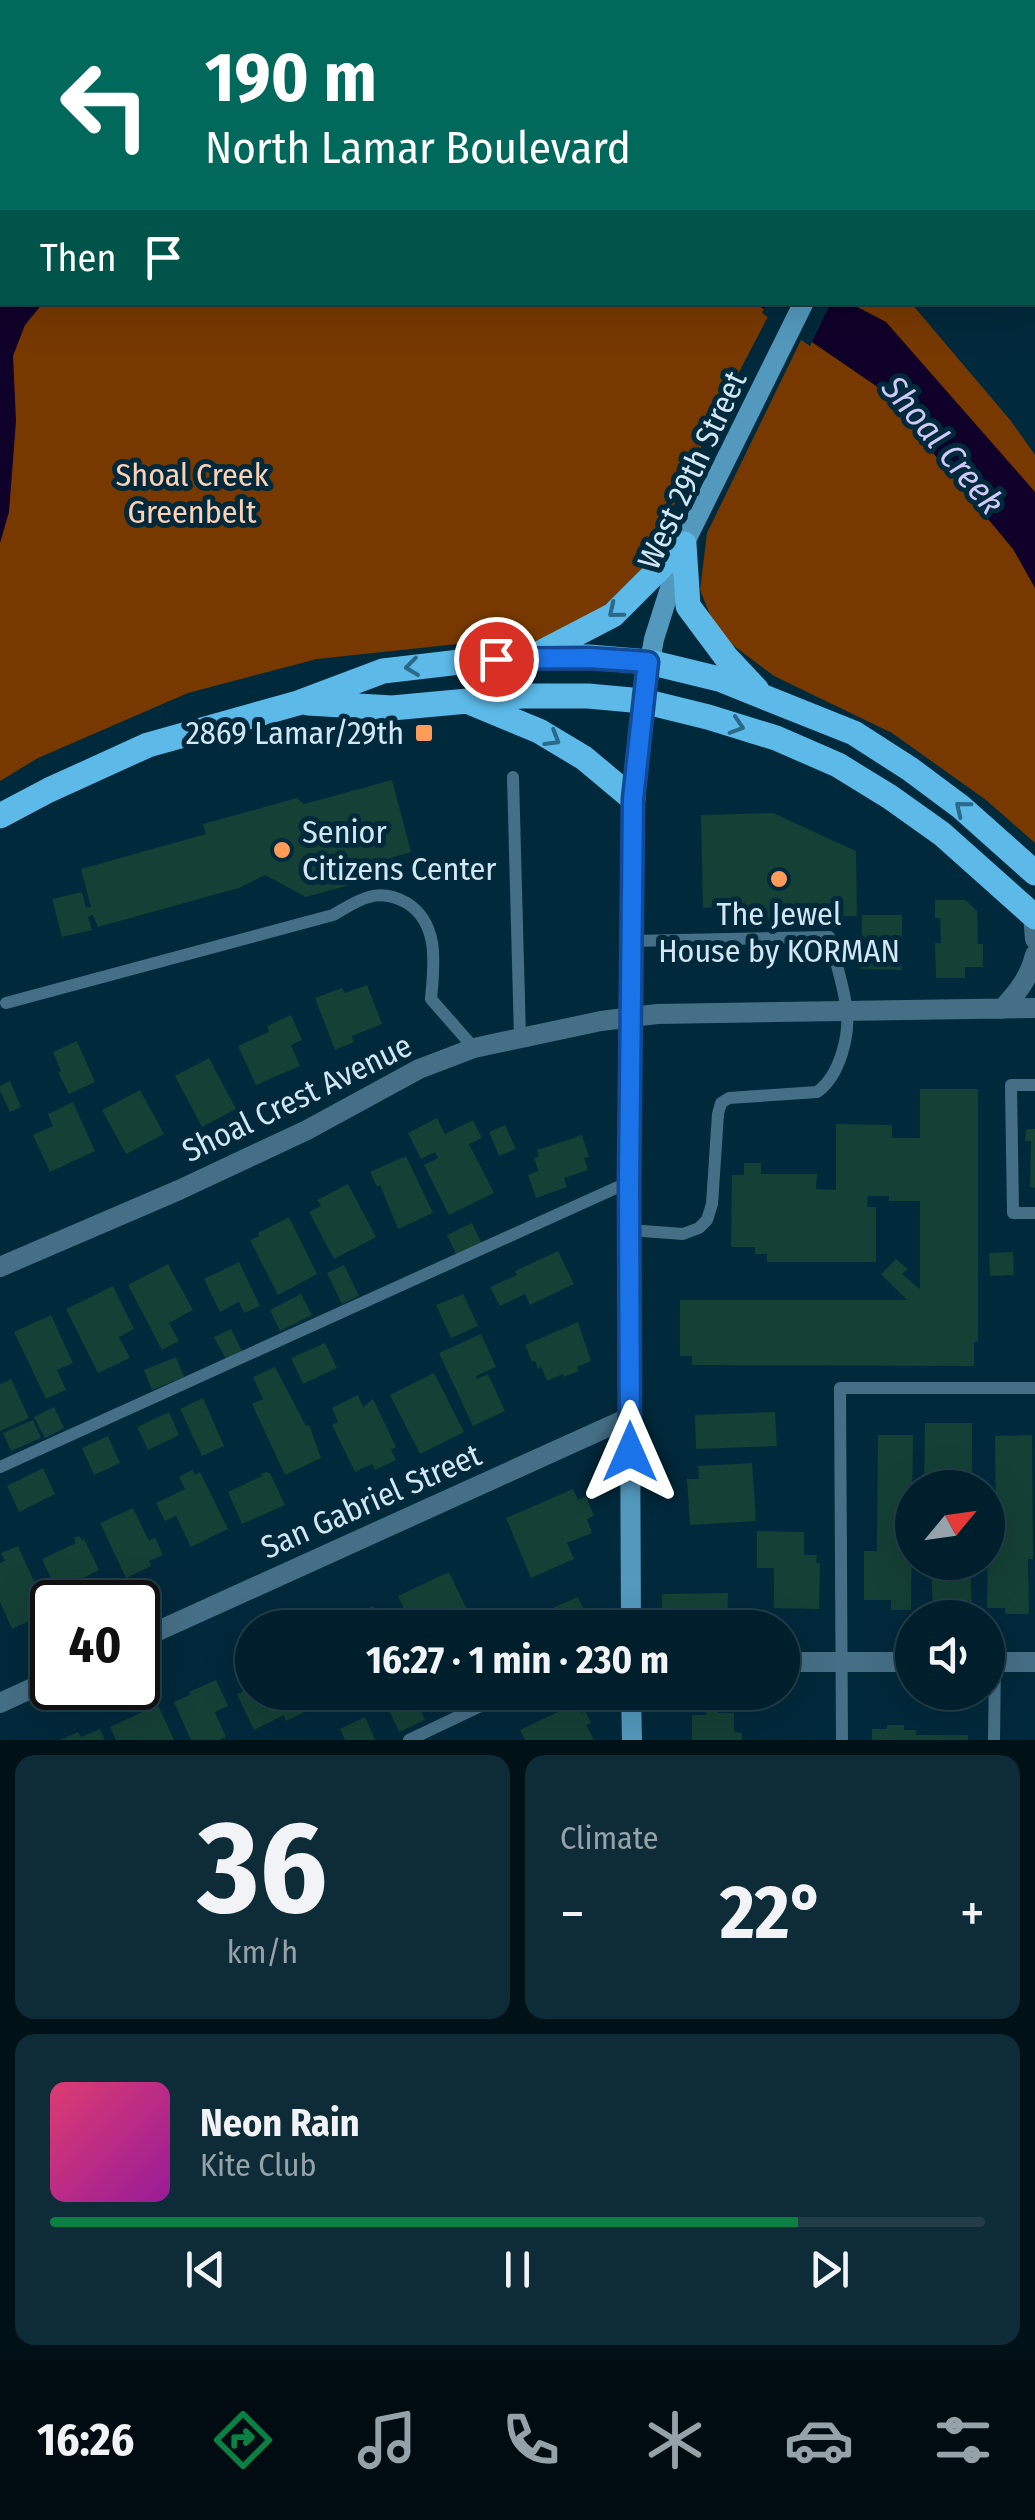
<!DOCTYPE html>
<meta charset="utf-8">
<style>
:root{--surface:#001f2c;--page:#0e2c38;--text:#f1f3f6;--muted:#95a2a9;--line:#223d48;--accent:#0b8043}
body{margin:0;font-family:"Fira Sans Condensed",sans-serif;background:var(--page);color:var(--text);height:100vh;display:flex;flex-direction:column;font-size:38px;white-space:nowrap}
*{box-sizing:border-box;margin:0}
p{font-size:32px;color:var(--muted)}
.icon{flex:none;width:55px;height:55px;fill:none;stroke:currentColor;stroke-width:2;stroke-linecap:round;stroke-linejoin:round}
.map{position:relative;height:1740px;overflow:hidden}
.drawer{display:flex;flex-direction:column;gap:15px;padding:15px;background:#001118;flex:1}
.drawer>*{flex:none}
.top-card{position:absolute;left:0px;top:0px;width:1035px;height:305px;box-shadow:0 10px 40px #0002,0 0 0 2px var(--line);background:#00695c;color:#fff;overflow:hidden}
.needle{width:65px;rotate:61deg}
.buttons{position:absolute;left:895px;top:1470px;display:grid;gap:20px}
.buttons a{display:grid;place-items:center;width:110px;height:110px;border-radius:50%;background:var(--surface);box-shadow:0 10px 40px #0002,0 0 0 2px var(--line);font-size:50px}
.speed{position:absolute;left:30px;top:1580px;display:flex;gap:20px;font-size:50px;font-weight:700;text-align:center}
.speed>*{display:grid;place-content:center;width:130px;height:130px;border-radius:50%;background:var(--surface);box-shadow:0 10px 40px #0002,0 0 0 2px var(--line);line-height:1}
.speed .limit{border:5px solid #111;border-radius:15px;background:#fff;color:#111}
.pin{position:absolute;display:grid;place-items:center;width:85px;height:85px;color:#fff;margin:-42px;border:5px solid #fff;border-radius:50%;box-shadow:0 2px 10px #0007}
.me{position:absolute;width:110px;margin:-55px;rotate:0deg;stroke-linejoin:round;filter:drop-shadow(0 0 8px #0008)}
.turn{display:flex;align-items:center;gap:35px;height:210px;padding:0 40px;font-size:45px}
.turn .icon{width:130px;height:130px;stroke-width:2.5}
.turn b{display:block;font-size:70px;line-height:85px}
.then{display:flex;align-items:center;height:95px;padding:0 40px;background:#0003;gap:20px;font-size:38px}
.big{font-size:75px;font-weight:700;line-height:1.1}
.drawer .card{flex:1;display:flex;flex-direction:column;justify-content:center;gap:15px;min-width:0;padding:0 35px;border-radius:20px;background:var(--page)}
.drawer .dial{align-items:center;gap:0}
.dial b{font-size:130px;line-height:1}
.song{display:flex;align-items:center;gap:30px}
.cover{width:120px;height:120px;border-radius:15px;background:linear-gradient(135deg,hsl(340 70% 55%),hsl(300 70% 35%))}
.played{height:10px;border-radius:5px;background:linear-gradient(90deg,var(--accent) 80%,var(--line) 80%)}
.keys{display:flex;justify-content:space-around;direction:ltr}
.heat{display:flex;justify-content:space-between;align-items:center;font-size:55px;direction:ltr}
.drawer .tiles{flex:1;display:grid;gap:15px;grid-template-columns:1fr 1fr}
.card:last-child{grid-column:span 2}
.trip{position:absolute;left:235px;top:1610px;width:565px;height:100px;border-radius:50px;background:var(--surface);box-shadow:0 10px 40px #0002,0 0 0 2px var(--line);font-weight:700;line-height:100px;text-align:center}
.dock{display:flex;height:160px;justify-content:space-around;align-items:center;background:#000c12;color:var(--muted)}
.dock .icon{width:70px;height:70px}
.dock .on{color:var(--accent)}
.dock b{font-size:45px;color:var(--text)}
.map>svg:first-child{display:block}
.green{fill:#773900}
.water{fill:#0f0129}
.pier{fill:#00293b}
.building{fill:#144035}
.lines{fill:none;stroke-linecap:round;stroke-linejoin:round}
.lane{stroke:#456f86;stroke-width:12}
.street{stroke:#456f86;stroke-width:20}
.secondary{stroke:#5399bd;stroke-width:20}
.primary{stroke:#5cb9e8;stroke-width:25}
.oneway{stroke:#296a89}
.route-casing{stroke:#114b97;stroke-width:25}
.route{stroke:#1a73e8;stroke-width:18}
.poi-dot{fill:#fe9b58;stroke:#00293b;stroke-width:4}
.labels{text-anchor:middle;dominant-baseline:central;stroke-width:10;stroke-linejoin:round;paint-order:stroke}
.street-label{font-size:32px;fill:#d2e7f3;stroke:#00293b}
.park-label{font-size:32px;fill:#ffd1b4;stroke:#00293b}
.poi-label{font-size:32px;fill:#d2e7f3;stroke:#00293b;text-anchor:end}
.water-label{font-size:35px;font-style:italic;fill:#d0c8f6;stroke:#00293b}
</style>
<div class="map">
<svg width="1035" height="1740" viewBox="0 0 1035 1740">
<rect width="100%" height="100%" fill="#00293b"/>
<!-- green -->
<path class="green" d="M166 0H632L634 2H162Z
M2 179V302L775 303 712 424 648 560 621 595 553 640 467 643 317 659 188 693 38 758 0 781V182Z
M819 303H911L1011 421 1035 455V843L986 800 892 733 774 676 718 634 700 590 707 533Z"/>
<!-- water -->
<path class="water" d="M2 268V302L43 303 25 325 13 356 16 421 9 512 0 543V270Z
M755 303H850L886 322 1035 492V588L1013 549 879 388Z"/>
<!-- pier -->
<path class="pier" d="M767 303H831L810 346 762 313Z"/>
<!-- building -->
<path class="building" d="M392 780 411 852 371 864 375 878 306 897 265 875 239 888 98 927 93 915 88 917 92 930 62 937 52 899 82 892 86 908 91 907 81 869 206 834 203 824 297 798 304 804Z
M773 813 856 851 857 916 720 920 719 907 703 908 701 815Z
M935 900H965L977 911 978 944H983V967H965V978H936L935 943H941L940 918H935Z
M862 915H902V970L861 969Z
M367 985 382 1024 352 1036 354 1042 335 1050 315 998 342 988 345 993Z
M291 1015 302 1040 291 1045 300 1066 256 1085 238 1046 269 1032 267 1026Z
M77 1041 95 1082 69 1094 58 1072 61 1071 53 1052Z
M209 1058 236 1109 202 1127 175 1076Z
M10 1081 21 1107 10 1112 0 1091V1086Z
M920 1089H978V1342H974V1366L692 1365V1356H680V1300H907L881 1274 896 1259 908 1269 902 1274 920 1289V1201H889V1196H868L867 1207H876V1262H767V1254H755V1247H731L732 1175H744V1163H761V1174H817L816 1189 836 1190V1124L892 1125V1138H920Z
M140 1090 164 1134 126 1154 102 1110Z
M73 1102 95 1151 50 1172 33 1135 53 1126 48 1114Z
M437 1118 445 1134 473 1120 482 1138 469 1144 494 1193 449 1215 424 1165 438 1158 435 1152 421 1159 408 1133Z
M505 1125 516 1149 499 1156 489 1132Z
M1026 1129H1035V1188L1030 1187 1031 1141H1025Z
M582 1135 589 1157 584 1158 588 1170 564 1178 567 1187 536 1198 528 1175 538 1171 534 1158 539 1156 537 1150Z
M406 1156 433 1213 398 1229 380 1185 377 1187 370 1172Z
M348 1184 376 1237 334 1259 309 1212 321 1206 317 1200Z
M289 1217 317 1274 278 1295 250 1240 259 1236 258 1233Z
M472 1223 482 1244 457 1256 447 1235Z
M558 1251 574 1284 530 1305 525 1294 500 1306 490 1287 517 1275 515 1271Z
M1013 1252 1014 1275 990 1276 989 1253Z
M239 1262 260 1306 244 1313 239 1302 220 1312 204 1279Z
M168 1264 193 1310 169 1323 179 1341 162 1350 128 1285Z
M344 1265 359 1296 342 1304 327 1273Z
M113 1286 134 1329 119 1337 130 1358 98 1373 66 1309Z
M301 1294 312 1315 280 1331 270 1310Z
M463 1294 478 1326 451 1338 436 1305Z
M51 1315 73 1363 57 1370 66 1390 46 1399 14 1332Z
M578 1322 591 1361 577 1367 579 1371 564 1377 563 1374 547 1381 541 1367 538 1369 535 1361 532 1362 525 1345Z
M231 1329 243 1353 227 1361 214 1337Z
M481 1334 496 1367 476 1376 477 1379 488 1374 505 1411 473 1426 439 1353Z
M325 1343 337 1368 303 1384 291 1358Z
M176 1357 184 1377 152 1390 144 1370Z
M275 1367 306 1426 309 1425 321 1458 285 1475 252 1404 263 1399 253 1377Z
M434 1373 464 1432 420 1454 390 1395Z
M11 1379 29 1418 0 1431V1384Z
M358 1395 363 1407 373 1399 396 1447 391 1450 396 1460 375 1470 372 1464 355 1472 332 1425 338 1422 332 1408Z
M203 1398 224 1446 202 1456 180 1409Z
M54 1407 64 1428 45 1438 34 1417Z
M169 1412 179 1435 148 1450 137 1427Z
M775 1412 777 1446 696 1449 695 1415Z
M33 1420 41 1438 11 1451 3 1433Z
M925 1423H972V1488H924Z
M878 1435H913L911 1610H891V1600H864V1551H877Z
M1032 1435 1033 1559H1028L1029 1614H1005V1608H987L988 1541H996L995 1436Z
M108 1436 120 1463 94 1475 82 1448Z
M752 1463 756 1521 690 1525 687 1479H699L698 1466Z
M43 1468 55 1494 19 1512 7 1486Z
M192 1470 195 1475 200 1472 228 1529 191 1547 176 1516 165 1521 156 1503 185 1489 179 1477Z
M266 1472 270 1473 285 1505 242 1524 228 1492 262 1476 261 1474Z
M573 1489 578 1500 586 1496 594 1516 587 1519 592 1533 567 1543 574 1559 531 1578 506 1518Z
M133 1508 149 1541 155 1537 163 1555 149 1561 151 1566 126 1578 100 1523Z
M757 1531 804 1532V1555H817L816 1563H820L819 1609 774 1608V1568H757Z
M79 1536 82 1540 84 1539 99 1570 57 1591 42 1559 76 1543 74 1538Z
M18 1546 48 1612 12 1629 0 1602V1563L5 1561 1 1553Z
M931 1562H970L972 1614 957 1615 958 1618H933Z
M449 1572 469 1614 463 1617 468 1628H413L398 1596Z
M728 1593 727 1628H662V1594Z
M578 1597 589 1621 585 1623 587 1628H489L487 1623 508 1613 513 1625Z
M373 1606 383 1628H351L347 1618Z
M252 1658V1692H294L304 1712 286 1721 284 1715 254 1730 237 1694 246 1690 235 1667Z
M216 1680 228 1706 215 1712 226 1737 219 1740H191L174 1702 190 1695 189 1692Z
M381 1692H413L425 1720 399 1732Z
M447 1692H478L481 1700 455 1711Z
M577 1703 581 1713 585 1711 591 1723 586 1725 594 1740H525L520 1730Z
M158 1705 174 1740H116L110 1727Z
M706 1708 718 1709V1713H734V1732L742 1733V1740H692V1715H706Z
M365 1717 375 1740H345L340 1729Z
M887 1725H904V1730H916V1735H968V1740H872V1729H887Z
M100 1729 105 1740H60L78 1732 81 1737Z"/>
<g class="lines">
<!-- lane -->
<path class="lane" d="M513 777 520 1038
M6 1003 333 915C344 909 357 900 369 897 382 893 396 897 407 903 440 924 434 965 431 999L474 1048
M1035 1085H1011L1013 1213H1035
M629 1230 683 1234 699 1228 707 1220 712 1204 718 1114 721 1103 729 1098 817 1092C840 1076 851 1033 846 1006 843 983 835 960 829 937L632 941
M0 1467 629 1182
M409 1740 510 1692
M842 1740 840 1388H1035
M994 1740 995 1662"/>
<!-- street -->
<path class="street" d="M1033 915 1035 939
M1002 1009C1018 992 1029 978 1035 955
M0 1267 179 1190 307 1130 419 1069 474 1048 601 1021 657 1014 1035 1008
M138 1640 630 1417
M782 1662H912
M988 1662H1035
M0 1703 52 1679"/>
<!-- secondary -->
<path class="secondary" d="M905 2V0
M631 1628 629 1182 633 799 643 701 654 639 684 544 804 302
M631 1692 632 1740"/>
<!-- primary -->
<path class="primary" d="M684 544 688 606 726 657 757 690
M538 654 613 615 684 544
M469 702 539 731 584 758 633 799
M308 703 392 708 522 696H588L643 701 708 717 776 738 838 765 890 797 942 834 1035 917
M0 816 49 790 148 745 298 703 383 671 460 662 531 657H589L649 662 719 679 854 733 910 769 961 807 1035 873"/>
</g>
<!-- one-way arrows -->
<defs><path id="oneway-chevron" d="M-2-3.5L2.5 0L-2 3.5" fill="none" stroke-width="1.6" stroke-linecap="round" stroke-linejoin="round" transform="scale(2.5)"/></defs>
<g class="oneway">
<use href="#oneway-chevron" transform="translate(615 611) rotate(141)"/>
<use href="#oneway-chevron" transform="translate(412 667) rotate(173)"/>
<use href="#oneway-chevron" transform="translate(737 726) rotate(18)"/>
<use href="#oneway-chevron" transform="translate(553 739) rotate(31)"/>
<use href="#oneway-chevron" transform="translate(962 808) rotate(-141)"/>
</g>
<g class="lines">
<defs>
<path id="route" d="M496 659 589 658 648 662 633 799 629 1182 630 1452"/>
</defs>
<!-- route casing -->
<use href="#route" class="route-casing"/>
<!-- route -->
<use href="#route" class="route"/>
</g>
<!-- markers -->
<g class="poi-dot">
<rect x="414" y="723" width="20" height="20" rx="5"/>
<circle cx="282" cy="850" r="10"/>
<circle cx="779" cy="879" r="10"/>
</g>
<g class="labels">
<!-- street labels -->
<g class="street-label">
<text transform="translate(692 470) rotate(-65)">West 29th Street</text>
<text transform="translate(297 1098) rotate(-26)">Shoal Crest Avenue</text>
<text transform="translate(371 1501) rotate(-24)">San Gabriel Street</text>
</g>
<!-- park labels -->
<g class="park-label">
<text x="192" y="475">Shoal Creek<tspan x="192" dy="37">Greenbelt</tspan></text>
</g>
<!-- poi labels -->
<g class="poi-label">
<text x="404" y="733">2869 Lamar/29th</text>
<text x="302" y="832" text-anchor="start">Senior<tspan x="302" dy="37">Citizens Center</tspan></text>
<text x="779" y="914" text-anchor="middle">The Jewel<tspan x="779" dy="37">House by KORMAN</tspan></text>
</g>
<!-- water labels -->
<g class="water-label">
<text transform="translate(943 445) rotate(50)">Shoal Creek</text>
</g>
</g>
</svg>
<div class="buttons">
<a><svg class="needle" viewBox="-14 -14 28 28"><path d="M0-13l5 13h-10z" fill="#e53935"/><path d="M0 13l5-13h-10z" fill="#95a2a9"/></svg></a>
<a><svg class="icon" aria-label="sound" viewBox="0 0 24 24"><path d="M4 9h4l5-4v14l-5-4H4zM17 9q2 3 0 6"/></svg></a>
</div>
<div class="speed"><div class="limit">40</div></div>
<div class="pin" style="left:496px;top:659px;background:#d93025"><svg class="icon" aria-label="arrive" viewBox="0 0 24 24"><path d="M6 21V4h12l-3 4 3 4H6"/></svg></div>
<svg class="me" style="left:630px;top:1452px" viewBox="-20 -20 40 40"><path d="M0-17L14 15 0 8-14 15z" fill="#1a73e8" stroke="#fff" stroke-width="4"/></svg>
<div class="trip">16:27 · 1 min · 230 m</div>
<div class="top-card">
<div class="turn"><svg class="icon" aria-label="left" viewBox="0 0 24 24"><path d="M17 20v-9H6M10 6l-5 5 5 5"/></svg><div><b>190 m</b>North Lamar Boulevard</div></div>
<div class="then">Then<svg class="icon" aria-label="arrive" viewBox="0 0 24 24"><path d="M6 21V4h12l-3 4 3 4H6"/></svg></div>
</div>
</div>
<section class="drawer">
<div class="tiles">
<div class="card dial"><b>36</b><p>km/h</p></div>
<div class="card"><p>Climate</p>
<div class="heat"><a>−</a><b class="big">22°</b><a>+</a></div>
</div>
<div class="card">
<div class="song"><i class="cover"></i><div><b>Neon Rain</b><p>Kite Club</p></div></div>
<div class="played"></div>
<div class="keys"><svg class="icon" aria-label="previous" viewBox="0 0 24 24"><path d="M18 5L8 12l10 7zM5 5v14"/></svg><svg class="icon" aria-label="pause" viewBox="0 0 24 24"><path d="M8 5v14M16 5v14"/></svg><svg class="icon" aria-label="next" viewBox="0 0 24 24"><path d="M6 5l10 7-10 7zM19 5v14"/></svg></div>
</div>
</div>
</section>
<nav class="dock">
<b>16:26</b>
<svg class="icon on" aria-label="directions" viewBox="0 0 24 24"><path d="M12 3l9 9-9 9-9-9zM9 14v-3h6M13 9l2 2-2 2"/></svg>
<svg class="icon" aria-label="music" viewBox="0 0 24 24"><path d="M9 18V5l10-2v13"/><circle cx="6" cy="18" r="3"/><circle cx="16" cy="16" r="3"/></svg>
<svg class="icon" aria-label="phone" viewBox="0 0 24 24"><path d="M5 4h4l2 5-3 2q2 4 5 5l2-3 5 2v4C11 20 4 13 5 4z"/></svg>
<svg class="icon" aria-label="climate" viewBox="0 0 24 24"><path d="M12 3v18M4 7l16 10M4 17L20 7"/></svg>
<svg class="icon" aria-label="car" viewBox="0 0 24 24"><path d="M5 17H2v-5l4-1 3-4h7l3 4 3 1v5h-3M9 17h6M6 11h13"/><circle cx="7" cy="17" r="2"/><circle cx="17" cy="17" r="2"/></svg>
<svg class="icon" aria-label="filters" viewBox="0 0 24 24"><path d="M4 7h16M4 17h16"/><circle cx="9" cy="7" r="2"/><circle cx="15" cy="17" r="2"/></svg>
</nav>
